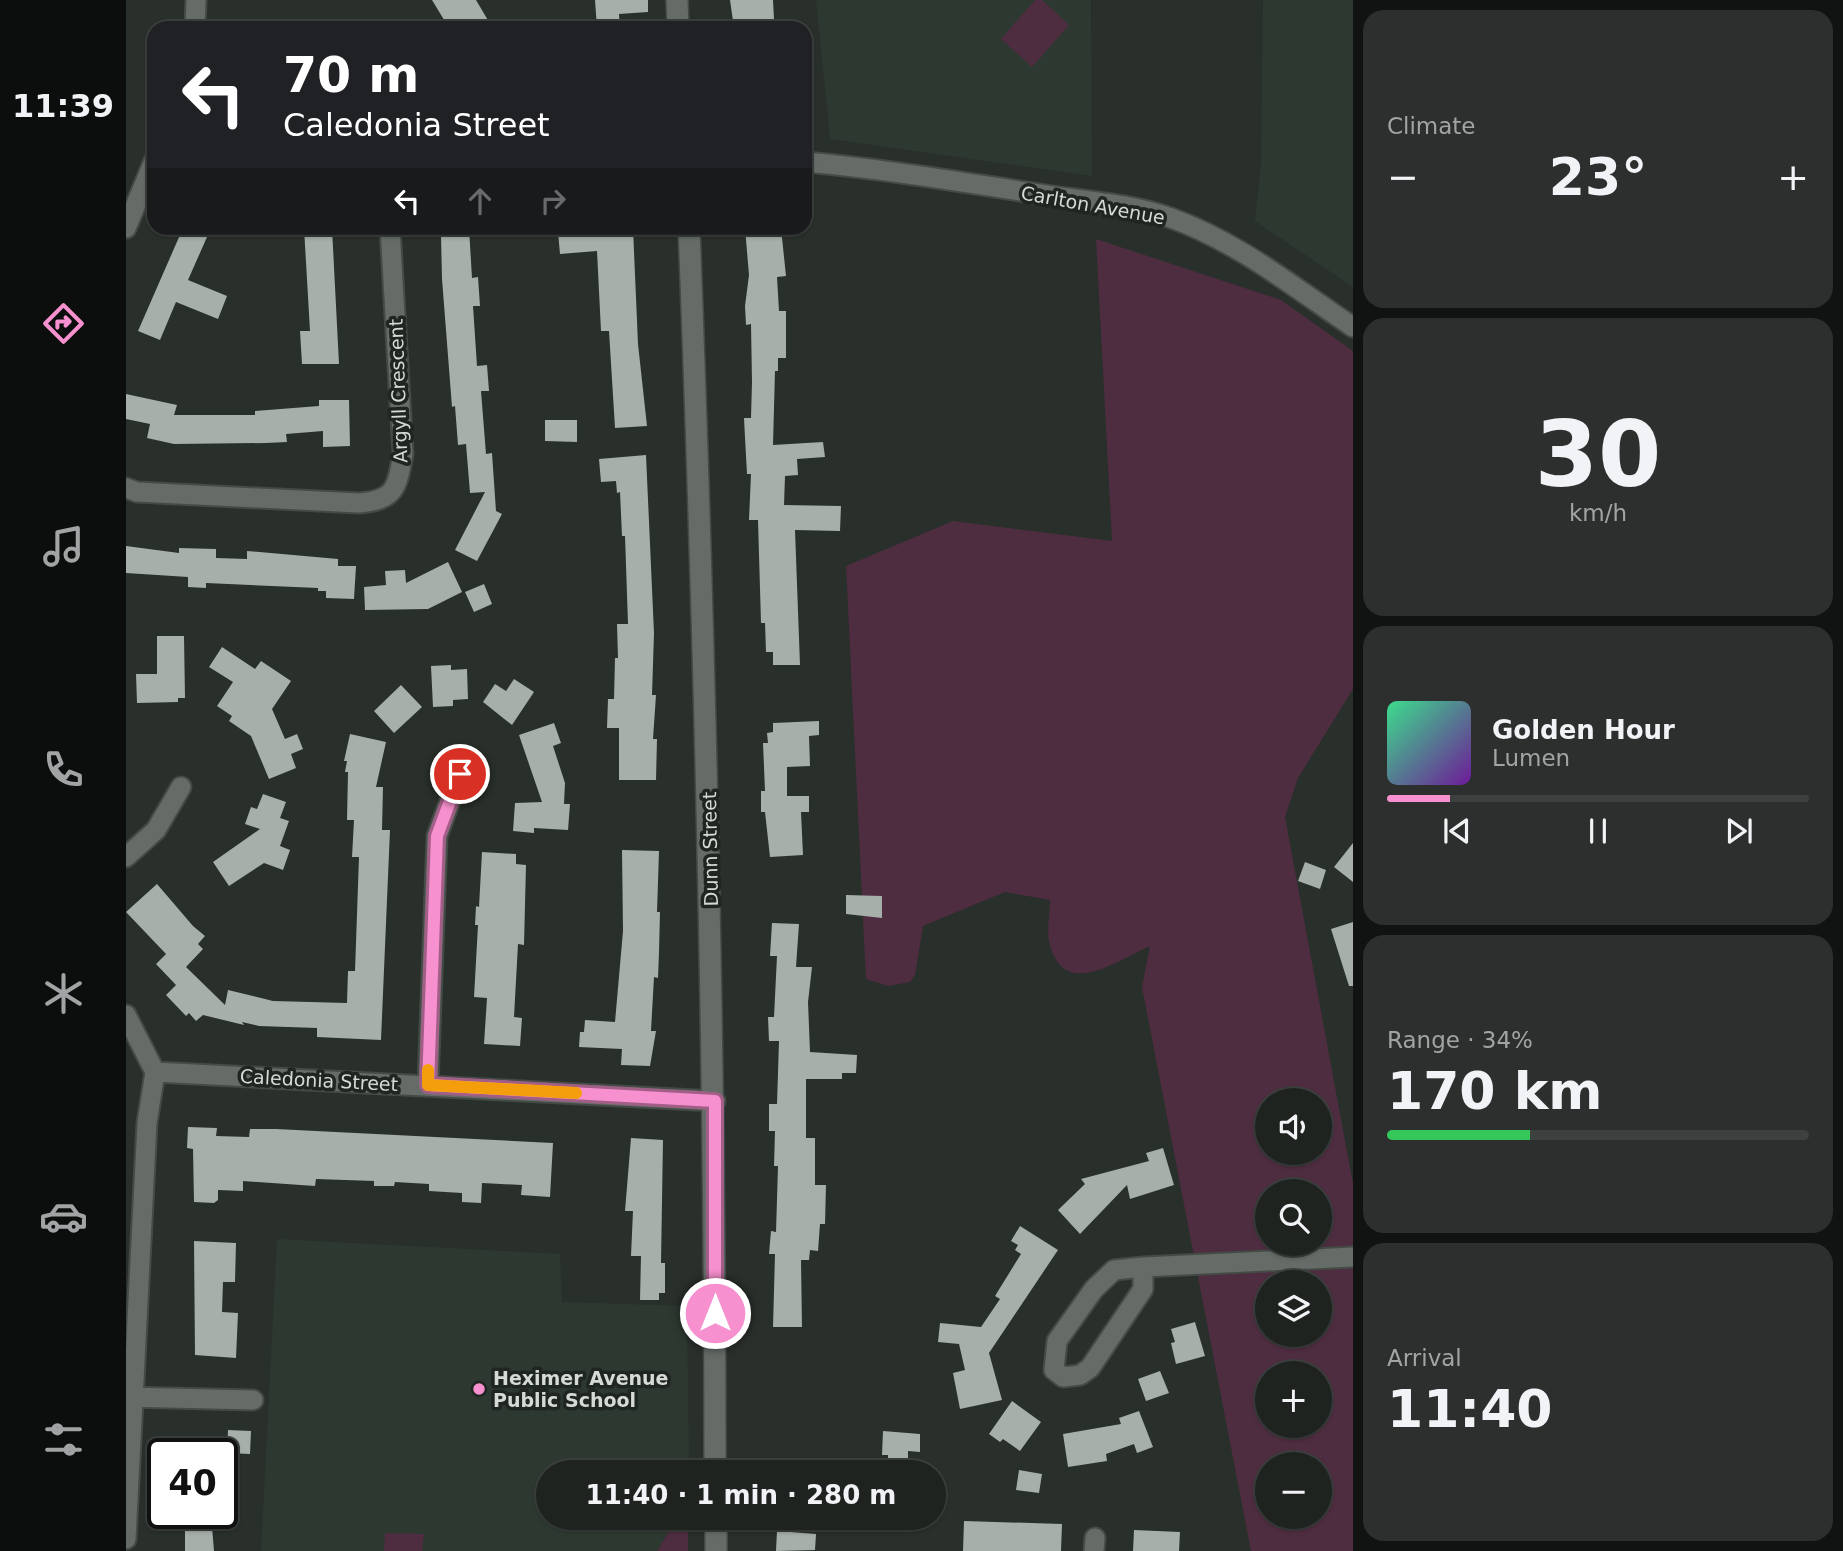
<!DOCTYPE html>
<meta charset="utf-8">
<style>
:root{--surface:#1f2320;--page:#2c2f2d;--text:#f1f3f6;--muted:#a1a4a5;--line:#3c403e;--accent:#f790ce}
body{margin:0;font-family:"DejaVu Sans",sans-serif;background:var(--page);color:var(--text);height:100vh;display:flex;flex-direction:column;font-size:26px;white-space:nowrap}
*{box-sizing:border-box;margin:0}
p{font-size:23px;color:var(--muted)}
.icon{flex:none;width:38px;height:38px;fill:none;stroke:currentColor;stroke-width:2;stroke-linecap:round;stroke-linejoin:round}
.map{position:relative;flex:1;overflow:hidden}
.panel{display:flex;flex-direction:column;gap:10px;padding:10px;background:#111312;width:490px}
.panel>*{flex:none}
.top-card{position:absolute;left:21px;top:21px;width:665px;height:214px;border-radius:21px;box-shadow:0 2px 5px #0004,0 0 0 2px var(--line);background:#202124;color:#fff;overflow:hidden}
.fabs{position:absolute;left:1129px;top:1088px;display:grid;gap:14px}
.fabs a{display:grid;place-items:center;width:77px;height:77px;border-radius:50%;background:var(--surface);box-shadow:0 2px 5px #0004,0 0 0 2px var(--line);font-size:35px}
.speed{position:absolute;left:21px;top:1438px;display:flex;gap:14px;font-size:35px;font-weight:700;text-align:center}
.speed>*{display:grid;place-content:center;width:91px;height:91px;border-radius:50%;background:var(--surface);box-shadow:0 2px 5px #0004,0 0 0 2px var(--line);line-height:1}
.speed .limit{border:4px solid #111;border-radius:10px;background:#fff;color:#111}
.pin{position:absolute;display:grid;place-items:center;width:60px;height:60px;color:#fff;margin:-30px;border:4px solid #fff;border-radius:50%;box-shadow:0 2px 7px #0007}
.me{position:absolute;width:77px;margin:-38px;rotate:0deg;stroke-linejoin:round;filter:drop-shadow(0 0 5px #0008)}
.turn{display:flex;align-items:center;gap:24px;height:147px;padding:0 21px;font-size:32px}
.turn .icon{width:91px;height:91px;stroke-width:2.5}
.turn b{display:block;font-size:49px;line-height:60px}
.lanes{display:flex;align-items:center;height:66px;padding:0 21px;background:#0003;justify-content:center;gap:35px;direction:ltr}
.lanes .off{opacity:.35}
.big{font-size:52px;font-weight:700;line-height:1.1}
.panel .tile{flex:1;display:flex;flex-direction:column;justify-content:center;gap:10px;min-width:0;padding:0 24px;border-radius:21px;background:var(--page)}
.panel .dial{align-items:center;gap:0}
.dial b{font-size:91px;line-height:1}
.song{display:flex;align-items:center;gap:21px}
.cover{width:84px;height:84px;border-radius:10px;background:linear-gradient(135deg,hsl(150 70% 55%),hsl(280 70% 35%))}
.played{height:7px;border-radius:4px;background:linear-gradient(90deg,var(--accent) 15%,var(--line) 15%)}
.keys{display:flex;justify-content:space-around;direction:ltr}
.heat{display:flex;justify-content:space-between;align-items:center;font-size:38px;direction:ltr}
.charge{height:10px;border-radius:5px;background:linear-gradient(90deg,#34c759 34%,var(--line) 0)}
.trip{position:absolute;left:410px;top:1460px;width:410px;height:70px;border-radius:35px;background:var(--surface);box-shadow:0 2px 5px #0004,0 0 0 2px var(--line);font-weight:700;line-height:70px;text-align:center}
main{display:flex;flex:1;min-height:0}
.menu{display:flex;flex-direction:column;width:126px;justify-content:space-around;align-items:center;background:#0c0e0d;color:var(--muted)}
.menu .icon{width:49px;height:49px}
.menu .on{color:var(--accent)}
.menu b{font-size:32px;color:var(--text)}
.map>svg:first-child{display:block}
.built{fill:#2d3930}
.green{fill:#4e2d40;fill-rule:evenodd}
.building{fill:#a7afaa}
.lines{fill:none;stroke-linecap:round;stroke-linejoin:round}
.minor-casing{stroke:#444a46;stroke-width:23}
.tertiary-casing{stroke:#444a46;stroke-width:24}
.minor{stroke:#656c67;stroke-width:19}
.tertiary{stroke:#656c67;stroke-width:21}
.route-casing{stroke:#a15e86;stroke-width:18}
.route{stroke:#f790ce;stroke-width:12}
.slow{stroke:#f59e0b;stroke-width:12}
.poi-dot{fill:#f790ce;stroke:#1f2521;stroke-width:2.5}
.labels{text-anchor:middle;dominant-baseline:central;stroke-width:7;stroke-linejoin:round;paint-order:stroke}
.street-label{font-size:19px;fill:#d5dad7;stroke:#1f2521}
.poi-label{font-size:19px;font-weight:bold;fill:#d5dad7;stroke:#1f2521;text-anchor:start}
</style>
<main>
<nav class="menu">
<b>11:39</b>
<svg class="icon on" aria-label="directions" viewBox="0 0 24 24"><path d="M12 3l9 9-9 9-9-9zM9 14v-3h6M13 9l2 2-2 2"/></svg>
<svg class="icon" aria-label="music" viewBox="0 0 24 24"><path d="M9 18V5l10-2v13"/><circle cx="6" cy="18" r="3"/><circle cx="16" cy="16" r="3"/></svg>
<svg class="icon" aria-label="phone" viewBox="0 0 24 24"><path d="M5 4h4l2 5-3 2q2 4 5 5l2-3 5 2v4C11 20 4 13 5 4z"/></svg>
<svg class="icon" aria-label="climate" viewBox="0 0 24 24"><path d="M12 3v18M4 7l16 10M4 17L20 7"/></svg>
<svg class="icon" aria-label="car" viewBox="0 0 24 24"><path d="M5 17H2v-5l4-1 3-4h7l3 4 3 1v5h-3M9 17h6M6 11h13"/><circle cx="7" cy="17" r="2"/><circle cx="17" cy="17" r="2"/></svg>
<svg class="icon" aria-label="filters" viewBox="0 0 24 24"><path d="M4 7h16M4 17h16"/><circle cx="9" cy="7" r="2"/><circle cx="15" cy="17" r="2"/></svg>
</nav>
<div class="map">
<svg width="1227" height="1551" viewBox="0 0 1227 1551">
<rect width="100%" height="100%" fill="#292f2a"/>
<!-- built -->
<path class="built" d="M690 0H965L966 176 704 139Z
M1137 0H1227V287L1129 221 1135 164Z
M151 1239 434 1254 436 1302 561 1306 563 1472H422V1517H552L531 1551H135Z"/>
<!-- green -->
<path class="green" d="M909 0H916L943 25 906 67 875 39Z
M970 239 1155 300 1227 351V689L1172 778 1159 817 1227 1184V1551H1125L1016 987 1024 946C993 959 939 1001 924 945 920 932 924 914 924 900L879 892 797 926 789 975 784 982 762 986 740 979 720 566 827 521 986 541ZM1141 1101H1194V1153H1141ZM1141 1192H1194V1244H1141ZM1141 1283H1194V1335H1141ZM1141 1374H1194V1426H1141ZM1141 1465H1194V1517H1141Z
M552 1517H562V1551H531Z
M259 1533 298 1534 296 1551H258Z"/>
<!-- building -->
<path class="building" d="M306 0H350L363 22 353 28H323Z
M469 0H522V12L493 14 494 28H471Z
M604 0H647L648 19H635L636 28H608Z
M57 228H85L62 280 101 296 92 319 50 302 34 340 12 331Z
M178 228H206L213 364H176L174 331H184Z
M319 228H343L346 278 352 277 354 306H347L351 366 361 365 363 391H355L360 454 366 453 370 511 376 514 351 561 329 550 359 492 344 493 340 444 332 445 329 406 326 407 316 279 315 236 319 235Z
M484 228H507L512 344 521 426 489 428 483 331H475L471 251 434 254 432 232Z
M619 228H655L660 276 651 277 653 311H660V358H652V371H649L647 445 697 442 699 457 671 459 672 475 659 476 658 505 715 506 714 531 669 530 674 665H647V652H640L639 623H635L632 520H623L625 474H621L619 438 618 418H625L626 382 625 324 620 325 619 306 623 275Z
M0 394 51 405 48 415H129V411L193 406V400H223L224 446 197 447V431L160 434 161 442 140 443 48 444 21 438 24 424 0 419Z
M419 420H451V442L419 441Z
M520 455 528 633 526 695H530L527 739H531L530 780H493V728H481L482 699H488L489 658H492L491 624H502L499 536H496L494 492 491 493 490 481 475 482 473 459Z
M0 546 53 553V548L90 549V558L121 559V551L212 559V566H230L228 599 200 598V591H192V588L80 583V588L62 587V577L0 573Z
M322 562 336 592 302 609 239 610 238 587 260 585 259 571 279 570 280 583Z
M358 584 366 604 348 612 339 592Z
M31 636H58L59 698H52V702L11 703 10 674H31Z
M96 647 129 669 135 661 165 681 146 709 159 739 171 734 177 749 165 754 170 768 143 779 125 736 103 721 106 716 91 706 107 682 83 667Z
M325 665V670L341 669 342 699 327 700V706L307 707 305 666Z
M388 679 408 692 386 725 357 702 369 684 380 691Z
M275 685 296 707 268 733 248 711Z
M693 721V735L683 736 684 766 661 767V796H683V812H675L677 855 644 857 639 812H635V791H639L637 743H642L641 733 647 732V723Z
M428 723 435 743 427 746 439 783 438 804H444L442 830 408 828V833L387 831 389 803 416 802 393 735Z
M224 734 260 742 250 787H257L256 830H264L255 1040 191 1037V1028L133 1026 116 1022 118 1025 77 1015 70 1021 63 1013 60 1016 40 995 50 985 30 964 40 954 0 912 31 884 67 926 79 936 72 944 77 949 60 967 99 1005 102 990 147 1001 221 1003 222 971H229L233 857H226L228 820H221L222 772H219L221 761H218Z
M137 794 160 802 154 818 163 821 154 846 164 850 157 870 138 863 103 886 87 862 134 829 119 824 125 807 131 809Z
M1227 843V882L1208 867Z
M496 850 533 851 531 912H534L533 952 532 978 528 977 525 1031H530L524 1066 495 1065 496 1049 453 1047 454 1032H458L459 1020 489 1022 497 931Z
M356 852 390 854V864L400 865 398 945 392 944 388 1017 396 1018 394 1046 358 1044 361 998 348 997 352 925H349L350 906 353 907Z
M1179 862 1200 870 1194 889 1172 881Z
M720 895 756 896V918L720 914Z
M1227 922V986H1223L1205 929Z
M646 923 673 924 670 967H686L682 1002 684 1052 731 1055 730 1073H716V1079H680V1138H689V1185H700L699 1224H694L692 1251 684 1250 683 1260H675L676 1327H647L649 1254H643L645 1231 650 1232 652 1166H648L649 1131H643V1104H651L653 1041H643L642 1017H648L651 956H644Z
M62 1127 91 1128 90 1136 123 1137 124 1129H150L427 1143 424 1197 395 1195 396 1185 356 1183 355 1203 336 1202V1193L303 1191V1184L269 1182 268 1186H248V1181L190 1179 189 1186 117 1181V1191L92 1190V1200L88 1203 68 1202 67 1149 61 1148Z
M505 1138 537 1140 535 1263H539V1293H533V1300H514L515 1256H505L507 1211H499Z
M1037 1148 1048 1185 1004 1199 1001 1185 954 1234 932 1210 959 1184 955 1179 1023 1161 1020 1153Z
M894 1226 932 1250 863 1353 876 1400 834 1409 827 1373 839 1370 833 1344 812 1342 814 1323 855 1327 874 1299 869 1296 895 1254 889 1250 892 1245 885 1241Z
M68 1241 110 1243 109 1282H97L96 1312 112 1313 110 1358 69 1355Z
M1069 1322 1079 1356 1050 1364 1045 1343 1049 1342 1045 1329Z
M1034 1371 1043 1393 1020 1401 1012 1379Z
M886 1401 915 1422 894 1451 877 1439 874 1442 863 1434Z
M1013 1411 1027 1447 1011 1453 1008 1444 980 1454 981 1461 942 1467 937 1434 995 1424 993 1418Z
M102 1430 125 1431 124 1454 101 1453Z
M757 1431 794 1434V1452L782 1451V1459L762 1458V1455H756Z
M65 1438 94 1439V1454H64Z
M893 1470 916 1474 913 1493 890 1490Z
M59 1514H85L88 1551H59Z
M838 1521 936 1524 935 1551H837Z
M1008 1530 1054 1532 1053 1551H1007Z
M651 1531 690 1534 689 1550 650 1551Z"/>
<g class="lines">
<defs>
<path id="minor" d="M69 28 70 0
M679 162C760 169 840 183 920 195 961 201 1006 204 1045 218 1112 242 1169 288 1227 327
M0 228 28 161
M0 488 11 492 233 503C270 500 271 487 277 454L264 228
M0 857 30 830 55 787
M0 1015 29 1072
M29 1072 589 1101
M302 1085 311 836 334 774
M1017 1267V1289L964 1368 954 1375 937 1377 928 1370 931 1341 968 1289 988 1270 1017 1267 1227 1257
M0 1397 127 1400
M0 1539 21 1123 29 1072
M968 1551 969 1538"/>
<path id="tertiary" d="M551 0 552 28
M563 228C579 642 589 1057 589 1472
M590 1517V1551"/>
</defs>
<!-- minor casing -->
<use href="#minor" class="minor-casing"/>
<!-- tertiary casing -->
<use href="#tertiary" class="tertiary-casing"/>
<!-- minor -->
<use href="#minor" class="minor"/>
<!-- tertiary -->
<use href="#tertiary" class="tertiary"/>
</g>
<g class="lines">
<defs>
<path id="route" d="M334 774 311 836 302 1085 589 1101V1313"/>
</defs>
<!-- route casing -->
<use href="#route" class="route-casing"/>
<!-- route -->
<use href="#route" class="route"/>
<!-- slow -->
<path class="slow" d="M302 1070V1085L450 1093"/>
</g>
<!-- markers -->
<circle class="poi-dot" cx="353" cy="1389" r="7"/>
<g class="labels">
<!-- street labels -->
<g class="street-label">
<text transform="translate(967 205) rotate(10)">Carlton Avenue</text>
<text transform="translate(272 391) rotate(-92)">Argyll Crescent</text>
<text transform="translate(584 849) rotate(-91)">Dunn Street</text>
<text transform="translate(193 1080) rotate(3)">Caledonia Street</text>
</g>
<!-- poi labels -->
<g class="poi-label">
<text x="367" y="1378">Heximer Avenue<tspan x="367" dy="22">Public School</tspan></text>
</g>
</g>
</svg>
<div class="fabs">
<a><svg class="icon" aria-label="sound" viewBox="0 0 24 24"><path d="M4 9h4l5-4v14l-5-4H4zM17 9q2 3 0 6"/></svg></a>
<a><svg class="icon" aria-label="search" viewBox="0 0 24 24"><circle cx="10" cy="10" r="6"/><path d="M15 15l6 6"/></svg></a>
<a><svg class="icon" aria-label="layers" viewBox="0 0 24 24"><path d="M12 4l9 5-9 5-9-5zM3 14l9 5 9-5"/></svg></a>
<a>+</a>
<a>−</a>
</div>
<div class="speed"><div class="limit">40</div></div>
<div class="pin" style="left:334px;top:774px;background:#d93025"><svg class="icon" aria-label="arrive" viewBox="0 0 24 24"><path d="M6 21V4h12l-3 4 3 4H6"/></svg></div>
<svg class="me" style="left:589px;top:1313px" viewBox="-20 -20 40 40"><circle r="17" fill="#f790ce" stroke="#fff" stroke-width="3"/><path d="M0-11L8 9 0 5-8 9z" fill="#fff"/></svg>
<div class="trip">11:40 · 1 min · 280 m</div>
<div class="top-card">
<div class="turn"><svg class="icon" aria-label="left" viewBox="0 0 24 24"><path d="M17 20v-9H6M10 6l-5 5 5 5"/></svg><div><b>70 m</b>Caledonia Street</div></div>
<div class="lanes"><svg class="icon" aria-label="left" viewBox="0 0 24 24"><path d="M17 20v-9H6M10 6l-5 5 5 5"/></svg><svg class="icon off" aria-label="ahead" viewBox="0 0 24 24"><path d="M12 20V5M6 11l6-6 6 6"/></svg><svg class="icon off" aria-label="right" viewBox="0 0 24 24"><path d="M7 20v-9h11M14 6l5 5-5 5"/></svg></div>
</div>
</div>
<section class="panel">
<div class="tile"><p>Climate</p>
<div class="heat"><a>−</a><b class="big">23°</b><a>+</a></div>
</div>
<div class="tile dial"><b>30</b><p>km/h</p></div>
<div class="tile">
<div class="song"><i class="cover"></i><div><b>Golden Hour</b><p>Lumen</p></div></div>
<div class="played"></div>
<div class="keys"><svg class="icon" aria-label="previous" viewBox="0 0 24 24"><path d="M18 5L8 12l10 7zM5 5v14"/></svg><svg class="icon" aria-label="pause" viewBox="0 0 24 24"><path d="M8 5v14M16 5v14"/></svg><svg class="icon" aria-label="next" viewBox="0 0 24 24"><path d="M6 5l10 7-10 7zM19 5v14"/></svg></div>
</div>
<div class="tile"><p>Range · 34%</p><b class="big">170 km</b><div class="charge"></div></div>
<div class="tile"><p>Arrival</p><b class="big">11:40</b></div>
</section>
</main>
